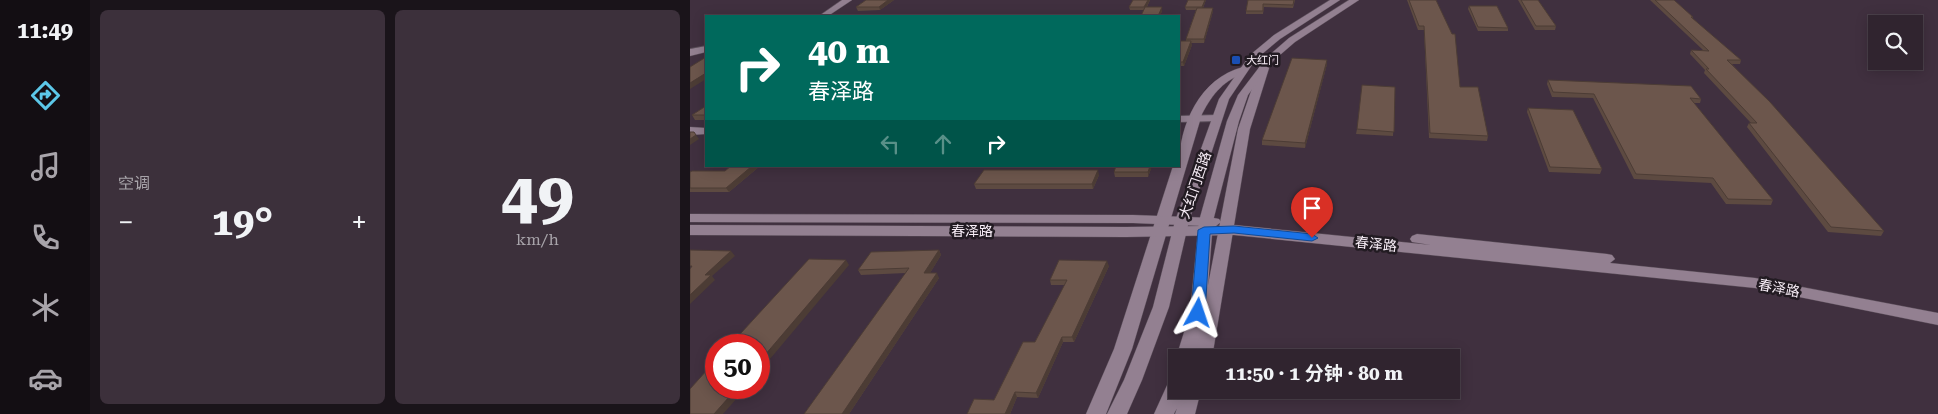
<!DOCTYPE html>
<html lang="zh">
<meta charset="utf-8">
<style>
:root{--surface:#30242f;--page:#3c303b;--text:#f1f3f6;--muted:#a8a4aa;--line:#4b414b;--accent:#5cc7e8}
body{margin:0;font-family:"Roboto Serif","Noto Sans SC",serif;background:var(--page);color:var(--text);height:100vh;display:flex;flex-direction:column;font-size:19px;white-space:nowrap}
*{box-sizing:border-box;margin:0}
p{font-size:16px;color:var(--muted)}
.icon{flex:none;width:28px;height:28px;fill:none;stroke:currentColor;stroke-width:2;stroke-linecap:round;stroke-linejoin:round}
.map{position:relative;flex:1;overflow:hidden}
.side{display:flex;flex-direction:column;gap:10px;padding:10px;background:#1a141a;width:600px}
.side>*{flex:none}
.hud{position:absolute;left:15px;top:15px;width:475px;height:152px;border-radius:0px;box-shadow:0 2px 12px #0003,0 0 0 1px var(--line);background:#00695c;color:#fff;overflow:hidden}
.fabs{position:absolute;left:1178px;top:15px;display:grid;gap:10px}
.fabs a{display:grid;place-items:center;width:55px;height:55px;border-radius:0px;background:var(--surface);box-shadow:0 2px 12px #0003,0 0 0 1px var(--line);font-size:25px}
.speed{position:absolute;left:15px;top:334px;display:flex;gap:10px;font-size:25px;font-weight:700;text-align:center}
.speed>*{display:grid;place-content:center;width:65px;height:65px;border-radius:50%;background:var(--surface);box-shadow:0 2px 12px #0003,0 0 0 1px var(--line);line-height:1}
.speed .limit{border:8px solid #d22;background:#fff;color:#111}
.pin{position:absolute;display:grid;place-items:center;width:42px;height:42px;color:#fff;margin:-51px -21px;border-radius:50% 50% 50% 0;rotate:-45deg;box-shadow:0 0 5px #0007}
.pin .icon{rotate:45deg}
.me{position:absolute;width:55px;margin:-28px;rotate:5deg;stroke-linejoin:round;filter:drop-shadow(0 0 4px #0008)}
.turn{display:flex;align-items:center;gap:18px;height:105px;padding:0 20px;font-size:22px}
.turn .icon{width:65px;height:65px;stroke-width:2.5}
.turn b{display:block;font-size:35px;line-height:42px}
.lanes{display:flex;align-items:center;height:48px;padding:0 20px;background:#0003;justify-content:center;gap:25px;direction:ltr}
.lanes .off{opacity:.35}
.big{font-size:38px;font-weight:700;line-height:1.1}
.side .widget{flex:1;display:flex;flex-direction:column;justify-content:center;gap:8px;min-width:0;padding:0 18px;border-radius:8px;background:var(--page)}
.side .dial{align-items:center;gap:0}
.dial b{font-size:65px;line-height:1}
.heat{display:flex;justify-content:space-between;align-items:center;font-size:28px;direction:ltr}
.side .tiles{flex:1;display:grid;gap:10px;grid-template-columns:repeat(2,1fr)}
.trip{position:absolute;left:478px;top:349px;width:292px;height:50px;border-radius:0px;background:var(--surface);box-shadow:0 2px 12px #0003,0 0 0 1px var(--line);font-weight:700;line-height:50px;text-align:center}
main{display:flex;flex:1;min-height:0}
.menu{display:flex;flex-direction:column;width:90px;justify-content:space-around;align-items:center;background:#130e13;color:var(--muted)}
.menu .icon{width:35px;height:35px}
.menu .current{color:var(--accent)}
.menu b{font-size:22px;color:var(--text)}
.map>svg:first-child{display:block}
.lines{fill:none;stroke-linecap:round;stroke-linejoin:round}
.service-casing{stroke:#594c58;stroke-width:8}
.minor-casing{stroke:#594c58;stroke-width:1}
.tertiary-casing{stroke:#594c58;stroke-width:1}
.secondary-casing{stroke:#594c58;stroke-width:1}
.service{stroke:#938091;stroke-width:6}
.minor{fill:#938091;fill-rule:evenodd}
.tertiary{fill:#938091;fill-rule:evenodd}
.secondary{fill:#938091;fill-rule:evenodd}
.wall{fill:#5d4a41}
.shaded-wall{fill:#4c3c35}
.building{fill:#6c564c;stroke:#4c3c35}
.route{fill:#1a73e8;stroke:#114b97}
.transit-dot{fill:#1a4fb4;stroke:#221b22;stroke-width:2}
.labels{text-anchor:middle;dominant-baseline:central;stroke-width:5;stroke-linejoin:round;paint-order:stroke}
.far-poi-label{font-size:11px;fill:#f9eff8;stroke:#221b22;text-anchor:start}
.street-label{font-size:14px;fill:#f9eff8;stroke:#221b22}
</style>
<main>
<nav class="menu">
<b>11:49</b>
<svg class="icon current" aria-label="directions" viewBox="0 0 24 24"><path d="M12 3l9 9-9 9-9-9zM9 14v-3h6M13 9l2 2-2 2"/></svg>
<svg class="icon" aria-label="music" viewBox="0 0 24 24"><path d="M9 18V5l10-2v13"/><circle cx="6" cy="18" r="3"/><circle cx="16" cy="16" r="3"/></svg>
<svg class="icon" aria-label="phone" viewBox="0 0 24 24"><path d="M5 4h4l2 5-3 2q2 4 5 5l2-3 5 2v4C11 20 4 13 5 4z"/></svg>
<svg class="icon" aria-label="climate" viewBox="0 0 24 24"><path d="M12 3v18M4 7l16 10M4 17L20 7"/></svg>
<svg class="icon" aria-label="car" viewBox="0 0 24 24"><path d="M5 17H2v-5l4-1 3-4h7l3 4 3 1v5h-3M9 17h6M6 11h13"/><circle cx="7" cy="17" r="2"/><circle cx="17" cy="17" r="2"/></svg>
</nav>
<section class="side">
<div class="tiles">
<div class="widget"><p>空调</p>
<div class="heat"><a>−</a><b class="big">19°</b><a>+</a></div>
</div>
<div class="widget dial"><b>49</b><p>km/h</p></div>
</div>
</section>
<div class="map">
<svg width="1248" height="414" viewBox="0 0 1248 414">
<rect width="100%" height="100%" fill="#40303f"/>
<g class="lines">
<defs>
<path id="service" d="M489 119 527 118"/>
<path id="minor" d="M152 0H162L138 16H129Z
M16 46V52L0 56V49Z
M575 62 580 65 560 129 522 358H504L548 129 570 65Z
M553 67 557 68V72C534 80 523 93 512 114L442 349 416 414H396L424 349 483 166H489C489 125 510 78 553 67Z
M0 127 16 128V134L0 135Z
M493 390H511L505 414H485Z"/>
<path id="tertiary" d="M0 214 443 215 524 218 529 219 531 222 526 226 544 225 741 245 722 242 720 239 722 236 727 234 917 254 922 255 925 259 920 263 1065 278 1248 313V325L1065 288 544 235 436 237 0 235V225L436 227 514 226 443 223 0 222Z"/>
<path id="secondary" d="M640 0H650L590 39 566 59 539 99 499 221 479 307 452 380 437 414H417L434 380 463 307 485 221 529 99 560 55 584 35Z
M659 0H669L605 42 583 61 558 95 549 121 523 221 516 313 504 358H486L500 313 509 221 537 121 548 95 577 57 599 38Z
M486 378V390H511C505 402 489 401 484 414H464L479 381Z"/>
</defs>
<!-- service casing -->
<use href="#service" class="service-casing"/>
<!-- minor casing -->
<use href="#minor" class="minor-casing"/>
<!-- tertiary casing -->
<use href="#tertiary" class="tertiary-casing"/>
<!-- secondary casing -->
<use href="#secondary" class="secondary-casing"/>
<!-- service -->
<use href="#service" class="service"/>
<!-- minor -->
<use href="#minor" class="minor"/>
<!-- tertiary -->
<use href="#tertiary" class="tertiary"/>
<!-- secondary -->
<use href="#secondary" class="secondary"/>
</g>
<!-- wall -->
<path class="wall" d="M176 0H204L190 10 168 11 166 7Z
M443 0H460L457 7 472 11 470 16H451L454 10H440L439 7Z
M516 0 513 8 523 11 514 43H501L502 45 494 66H489V41H496V39L506 10H496L495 7Z
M558 0H605L603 8 574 7 573 14H556V11Z
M717 0H746L770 87 798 136 797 141 739 138 734 30H728Z
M828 0H848L866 26 865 30H845Z
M960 0H984L1003 17V19L1051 60 1050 64H1042L1194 231 1191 236 1138 232 1057 127 1059 123H1061L1014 73 1015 70 1000 54 1001 50H1013Z
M779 6 818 28V31H788L778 9Z
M637 64 615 148 572 145V140Z
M858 80 1011 99 1010 103H1004L1083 200 1081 205 1036 204 1021 183 944 179 903 98 862 97 857 84Z
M705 87 703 136 666 134 667 129Z
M16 106V120H5L2 115Z
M838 108 912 169 910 174 859 172 837 112Z
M41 166H70L39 192H0V172L35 171Z
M462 166 458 177H425L424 172Z
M409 175 403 189H286L284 184Z
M249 250 251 255 240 273 249 278 159 414H114L216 273 171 275 168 270Z
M419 266 384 342H373L348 398 327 397 320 414H277L304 400 345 342 375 285H361L360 280Z"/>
<!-- shaded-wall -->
<path class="shaded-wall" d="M198 0H204L190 10 189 7Z
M458 0H460L455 10 454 7Z
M515 0H516L512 10V7Z
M472 7V11L470 16H468Z
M523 8V11L514 43V39Z
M501 41 502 45 494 66 493 62Z
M637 60V64L615 148V143Z
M16 73V79L0 89V83Z
M6 135 9 139 0 145V139Z
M62 166H70L39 192 36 188Z
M460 166H462L458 177V172Z
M408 170 409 175 403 189 402 184Z
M249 250 251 255 237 278 234 273Z
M41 251 45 256 22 276 25 280 0 304V295L15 275Z
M156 260 159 265 69 372V362Z
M417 261 419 266 384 342 382 337Z
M247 273 249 278 159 414H152Z
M372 337 373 342 348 398 346 393Z
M47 388H56L33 414H24Z
M325 392 327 397 320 414H315Z"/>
<!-- building -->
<path class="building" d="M176 0H198L189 7H166Z
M443 0H458L454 7H439Z
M498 0H515L512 7H495Z
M558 0H604L603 5 573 4V11H556Z
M719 0H746L762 34H765L770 87H788L798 136 740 133 734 26H729Z
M831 0H848L866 26H846Z
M965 0H984L1003 17H1001L1051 60H1037L1080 102 1194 231 1141 227 1059 123H1067L1016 69H1019L1001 50 1019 51Z
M779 6H807L818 28 788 27Z
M455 7H472L468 16H451Z
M507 8H523L514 39H496Z
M489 41H501L493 62H489Z
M16 57V73L0 83V67Z
M602 58 637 60 615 143 572 140Z
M858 80 1001 86 1011 99 1000 98 1083 200 1038 199 1023 178 946 174 904 94 863 92Z
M672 85 705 87 704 132 667 129Z
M16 106V115H2Z
M838 108 883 110 912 169 860 167Z
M0 132H4L6 135 0 139Z
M41 166H62L36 188H0V172L2 171H35Z
M426 166H460L458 172H424Z
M294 170H408L402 184H284Z
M0 250 41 251 15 275H21L0 295V269L2 266H0Z
M249 250 234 273H247L152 414H114L219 268 168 270 181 252Z
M119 259 156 260 69 362V345H40Z
M369 260 417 261 382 337H372L346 393 325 392 315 414H277L284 399 304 400 333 342H345L377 280H360Z
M26 360V388H47L24 414H0V389Z"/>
<!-- route -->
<path class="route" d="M544 226 622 234 628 238 622 241 544 233 520 234 515 313 513 317H503L501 313 508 230 514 227Z"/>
<!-- markers -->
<rect class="transit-dot" x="541" y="55" width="10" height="10" rx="2.5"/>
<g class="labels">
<!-- far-poi labels -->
<g class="far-poi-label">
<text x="556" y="60">大红门</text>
</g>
<!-- street labels -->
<g class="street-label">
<text transform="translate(505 185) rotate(-71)">大红门西路</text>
<text x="282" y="231">春泽路</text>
<text transform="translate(686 244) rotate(6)">春泽路</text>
<text transform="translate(1089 288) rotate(11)">春泽路</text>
</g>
</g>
</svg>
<div class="fabs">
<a><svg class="icon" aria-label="search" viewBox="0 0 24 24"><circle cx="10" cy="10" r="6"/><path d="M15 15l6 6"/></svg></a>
</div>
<div class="speed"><div class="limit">50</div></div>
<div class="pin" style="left:622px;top:238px;background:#d93025"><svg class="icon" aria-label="arrive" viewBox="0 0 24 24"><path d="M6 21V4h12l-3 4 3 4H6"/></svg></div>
<svg class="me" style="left:508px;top:313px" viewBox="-20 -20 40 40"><path d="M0-17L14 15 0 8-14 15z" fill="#1a73e8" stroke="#fff" stroke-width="4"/></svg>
<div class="trip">11:50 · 1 分钟 · 80 m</div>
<div class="hud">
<div class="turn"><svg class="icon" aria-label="right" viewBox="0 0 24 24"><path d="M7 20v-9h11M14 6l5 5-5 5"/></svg><div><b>40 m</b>春泽路</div></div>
<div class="lanes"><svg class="icon off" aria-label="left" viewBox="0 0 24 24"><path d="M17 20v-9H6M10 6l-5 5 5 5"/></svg><svg class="icon off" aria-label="ahead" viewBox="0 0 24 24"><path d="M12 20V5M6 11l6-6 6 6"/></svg><svg class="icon" aria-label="right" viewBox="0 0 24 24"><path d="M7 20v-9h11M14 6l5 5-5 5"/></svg></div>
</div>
</div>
</main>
